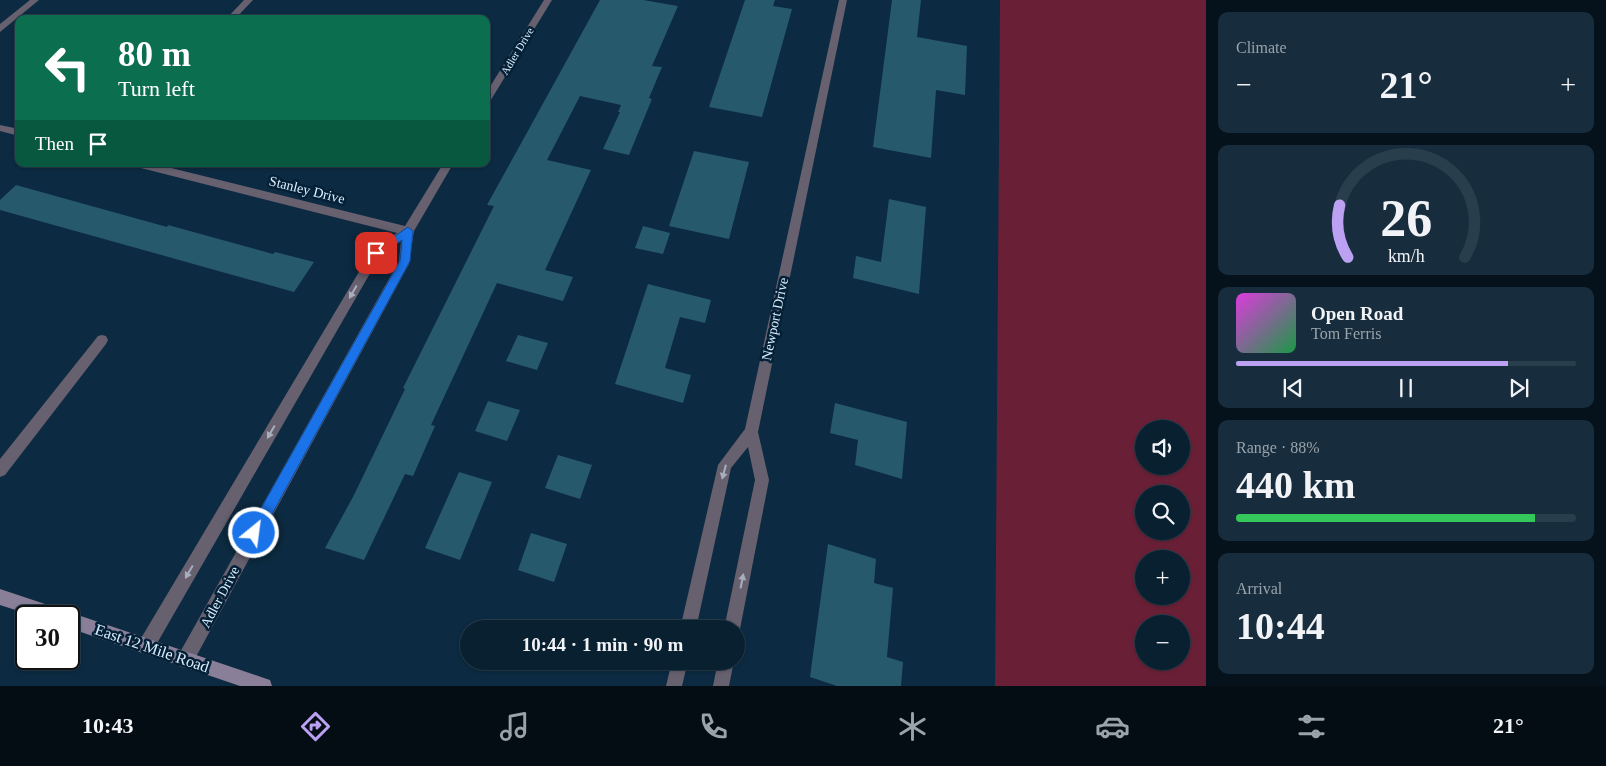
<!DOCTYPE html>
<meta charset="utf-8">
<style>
:root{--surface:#092031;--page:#172d3d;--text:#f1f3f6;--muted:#99a3ab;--line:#293e4d;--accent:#bca0f2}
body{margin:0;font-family:"Times New Roman",serif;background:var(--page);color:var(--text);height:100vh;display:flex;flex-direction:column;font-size:19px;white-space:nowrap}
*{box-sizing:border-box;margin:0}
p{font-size:16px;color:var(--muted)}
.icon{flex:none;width:28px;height:28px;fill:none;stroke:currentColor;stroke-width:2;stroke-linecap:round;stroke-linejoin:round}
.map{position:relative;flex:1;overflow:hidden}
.details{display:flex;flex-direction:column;gap:12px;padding:12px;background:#05121b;width:400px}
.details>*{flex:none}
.guide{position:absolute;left:15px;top:15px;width:475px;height:152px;border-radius:10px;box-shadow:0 1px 4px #0004,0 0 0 1px var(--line);background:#0b6e4f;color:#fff;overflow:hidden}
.fabs{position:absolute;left:1135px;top:420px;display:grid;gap:10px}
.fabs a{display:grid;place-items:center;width:55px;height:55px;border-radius:50%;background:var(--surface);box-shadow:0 1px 4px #0004,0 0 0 1px var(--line);font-size:25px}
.speed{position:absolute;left:15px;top:605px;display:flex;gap:10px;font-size:25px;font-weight:700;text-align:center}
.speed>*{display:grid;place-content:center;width:65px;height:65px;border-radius:50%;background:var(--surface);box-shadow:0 1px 4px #0004,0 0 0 1px var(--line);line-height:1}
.speed .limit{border:2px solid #111;border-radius:8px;background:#fff;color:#111}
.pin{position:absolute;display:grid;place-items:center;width:42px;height:42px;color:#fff;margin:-21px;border-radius:10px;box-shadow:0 2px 8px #0006}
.me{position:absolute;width:55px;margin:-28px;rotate:29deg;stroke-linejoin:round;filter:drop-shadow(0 0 4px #0008)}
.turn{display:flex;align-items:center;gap:18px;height:105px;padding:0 20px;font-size:22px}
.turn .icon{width:65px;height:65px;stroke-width:2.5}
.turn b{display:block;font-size:35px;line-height:42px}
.then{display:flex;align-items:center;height:48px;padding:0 20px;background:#0003;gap:10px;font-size:19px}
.big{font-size:38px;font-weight:800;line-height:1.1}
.details .widget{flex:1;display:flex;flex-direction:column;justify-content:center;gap:8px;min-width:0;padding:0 18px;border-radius:10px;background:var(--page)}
.details .dial{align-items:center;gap:0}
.dial svg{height:130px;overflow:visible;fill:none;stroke:var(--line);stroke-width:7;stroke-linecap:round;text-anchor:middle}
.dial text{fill:var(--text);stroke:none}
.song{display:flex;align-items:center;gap:15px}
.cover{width:60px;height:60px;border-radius:8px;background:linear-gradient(135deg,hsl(300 70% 55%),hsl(140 70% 35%))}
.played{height:5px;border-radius:2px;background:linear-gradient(90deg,var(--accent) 80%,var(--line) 80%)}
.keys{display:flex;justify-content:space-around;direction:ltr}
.heat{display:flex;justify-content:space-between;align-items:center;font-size:28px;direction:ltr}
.charge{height:8px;border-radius:4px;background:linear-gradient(90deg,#34c759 88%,var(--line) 0)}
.trip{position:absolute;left:460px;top:620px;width:285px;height:50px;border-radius:25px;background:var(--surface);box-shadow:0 1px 4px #0004,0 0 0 1px var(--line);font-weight:800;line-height:50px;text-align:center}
.tab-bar{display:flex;height:80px;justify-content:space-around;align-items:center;background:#040d14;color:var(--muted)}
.tab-bar .icon{width:35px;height:35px}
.tab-bar .on{color:var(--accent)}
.tab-bar b{font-size:22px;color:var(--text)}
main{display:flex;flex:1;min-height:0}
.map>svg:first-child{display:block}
.green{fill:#692036;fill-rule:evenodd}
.building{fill:#27596c}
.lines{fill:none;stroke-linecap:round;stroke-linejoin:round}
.lane{fill:#67606f;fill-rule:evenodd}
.street{fill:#67606f;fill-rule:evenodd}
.secondary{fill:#8a7f98;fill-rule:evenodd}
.oneway{fill:#a8aebe}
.route{fill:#1a73e8;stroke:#114b97}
.labels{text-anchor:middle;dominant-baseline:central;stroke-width:5;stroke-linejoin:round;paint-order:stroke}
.far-street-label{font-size:11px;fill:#ddeefe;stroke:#032036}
.street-label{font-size:14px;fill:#ddeefe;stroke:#032036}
.near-street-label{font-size:16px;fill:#ddeefe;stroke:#032036}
</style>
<main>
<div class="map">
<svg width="1206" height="686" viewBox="0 0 1206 686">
<rect width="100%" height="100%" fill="#0c2a41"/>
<!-- green -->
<path class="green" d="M1000 0H1206V686H995ZM1144 429H1181V466H1144ZM1144 494H1181V531H1144ZM1144 559H1181V596H1144ZM1144 624H1181V661H1144Z"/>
<!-- building -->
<path class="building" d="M600 0H643L678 6 652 66 662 67 649 98 652 99 629 155 603 149 620 112H618L621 105 580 96 547 160 591 170 545 270 573 277 563 301 497 283 431 425 435 426 413 476 405 474 364 560 325 548 354 495 405 389 403 388 494 206 487 205Z
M745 0H775L773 6 792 9 762 117 709 107Z
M892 0H921L917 37 967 46 965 95 936 90 931 158 873 147Z
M694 151 749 162 729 239 669 226Z
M16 185 167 227 168 225 273 254 275 252 314 262 294 292 0 210V200Z
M889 199 926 207 919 294 853 278 856 256 881 262Z
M643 226 670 233 663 254 635 248Z
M648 284 711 300 705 323 680 317 665 368 691 375 683 403 615 384Z
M518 335 548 343 537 370 506 361Z
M488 401 520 410 507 441 475 431Z
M835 403 907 422 902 479 855 465 858 440 830 433Z
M558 455 592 465 580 499 545 488Z
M459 472 492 482 460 560 425 548Z
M531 533 567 544 554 582 518 570Z
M828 544 876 559 874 583 893 588 887 657 903 662 901 686H837L810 677Z"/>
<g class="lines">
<!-- lane -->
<path class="lane" d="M30 0H39L0 32V24Z
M102 335 106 336 108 340 106 344 5 475 0 477V459L98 336Z"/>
<!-- street -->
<path class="street" d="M244 0H253L235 19H226Z
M544 0H552L489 103 486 104V93Z
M839 0H847L758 432 769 480 740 629 736 635V629H724L755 480 748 447 731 468 696 629H680L718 465 745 429Z
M0 125 19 129V136L0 131Z
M136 164H155L405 226 443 164H453L414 231 409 264 191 666 185 668 179 666 177 660 179 654 399 261 401 241 380 256 152 652 146 654 140 652 138 646 140 640 372 250 397 233 141 168Z
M672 661H688L682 686H666Z
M718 661H734L729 686H713Z"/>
<!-- secondary -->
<path class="secondary" d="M0 589 63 610 64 614 69 612 264 678 270 680 272 686H240L69 628V616H34L0 605Z"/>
</g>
<!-- one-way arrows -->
<defs><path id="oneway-solid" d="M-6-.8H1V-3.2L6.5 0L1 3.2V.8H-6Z" transform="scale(1.25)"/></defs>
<g class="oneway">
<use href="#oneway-solid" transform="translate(353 292) rotate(120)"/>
<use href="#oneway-solid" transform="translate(271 432) rotate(120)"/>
<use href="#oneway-solid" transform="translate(724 472) rotate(105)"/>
<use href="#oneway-solid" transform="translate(189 572) rotate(120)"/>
<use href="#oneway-solid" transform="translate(742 581) rotate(-79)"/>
</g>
<!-- route -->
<path class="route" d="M408 227 413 231 410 261 259 538 254 540 250 538 248 533 250 528 400 261 402 240 380 256 376 257 371 253Z"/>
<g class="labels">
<!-- far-street labels -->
<g class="far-street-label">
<text transform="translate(517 51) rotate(-59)">Adler Drive</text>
</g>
<!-- street labels -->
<g class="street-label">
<text transform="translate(307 190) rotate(14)">Stanley Drive</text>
<text transform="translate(775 319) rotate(-78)">Newport Drive</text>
<text transform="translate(220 597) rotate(-62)">Adler Drive</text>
</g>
<!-- near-street labels -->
<g class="near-street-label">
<text transform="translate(152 648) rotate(19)">East 12 Mile Road</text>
</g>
</g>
</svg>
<div class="fabs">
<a><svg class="icon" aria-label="sound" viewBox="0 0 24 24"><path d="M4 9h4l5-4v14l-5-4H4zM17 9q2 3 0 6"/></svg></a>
<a><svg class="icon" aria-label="search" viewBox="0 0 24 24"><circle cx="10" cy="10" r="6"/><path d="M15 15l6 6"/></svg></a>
<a>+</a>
<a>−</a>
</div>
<div class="speed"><div class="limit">30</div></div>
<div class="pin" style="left:376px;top:253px;background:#d93025"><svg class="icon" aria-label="arrive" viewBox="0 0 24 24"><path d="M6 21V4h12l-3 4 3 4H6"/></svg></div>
<svg class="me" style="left:254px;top:533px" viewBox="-20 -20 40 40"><circle r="17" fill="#1a73e8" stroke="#fff" stroke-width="3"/><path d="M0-11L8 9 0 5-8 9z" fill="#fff"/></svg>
<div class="trip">10:44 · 1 min · 90 m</div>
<div class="guide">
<div class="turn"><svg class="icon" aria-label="left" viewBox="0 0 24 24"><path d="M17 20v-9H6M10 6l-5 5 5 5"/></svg><div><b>80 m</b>Turn left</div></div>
<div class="then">Then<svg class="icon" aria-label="arrive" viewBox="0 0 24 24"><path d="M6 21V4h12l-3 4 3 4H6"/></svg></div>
</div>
</div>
<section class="details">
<div class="widget"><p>Climate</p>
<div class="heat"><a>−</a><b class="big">21°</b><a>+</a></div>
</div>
<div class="widget dial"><svg viewBox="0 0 100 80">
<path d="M14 69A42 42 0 1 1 86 69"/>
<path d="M14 69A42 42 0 0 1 9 37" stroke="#bca0f2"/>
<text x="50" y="56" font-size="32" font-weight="700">26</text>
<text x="50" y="72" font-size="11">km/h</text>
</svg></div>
<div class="widget">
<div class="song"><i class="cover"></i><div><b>Open Road</b><p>Tom Ferris</p></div></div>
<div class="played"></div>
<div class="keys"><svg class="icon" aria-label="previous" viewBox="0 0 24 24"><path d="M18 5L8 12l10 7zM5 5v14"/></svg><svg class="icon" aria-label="pause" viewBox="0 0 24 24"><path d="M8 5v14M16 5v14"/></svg><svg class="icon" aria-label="next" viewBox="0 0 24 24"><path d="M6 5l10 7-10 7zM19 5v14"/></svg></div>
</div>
<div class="widget"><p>Range · 88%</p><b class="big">440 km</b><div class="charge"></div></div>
<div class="widget"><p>Arrival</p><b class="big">10:44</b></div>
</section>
</main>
<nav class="tab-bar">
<b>10:43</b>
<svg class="icon on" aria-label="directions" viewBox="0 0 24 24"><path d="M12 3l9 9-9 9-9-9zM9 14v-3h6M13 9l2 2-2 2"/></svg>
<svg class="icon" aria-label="music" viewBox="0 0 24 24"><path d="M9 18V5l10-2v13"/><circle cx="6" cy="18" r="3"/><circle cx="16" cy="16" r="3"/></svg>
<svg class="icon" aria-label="phone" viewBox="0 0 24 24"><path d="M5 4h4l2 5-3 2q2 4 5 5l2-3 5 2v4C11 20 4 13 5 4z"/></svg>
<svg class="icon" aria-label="climate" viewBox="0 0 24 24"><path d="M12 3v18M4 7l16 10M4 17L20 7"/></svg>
<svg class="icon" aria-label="car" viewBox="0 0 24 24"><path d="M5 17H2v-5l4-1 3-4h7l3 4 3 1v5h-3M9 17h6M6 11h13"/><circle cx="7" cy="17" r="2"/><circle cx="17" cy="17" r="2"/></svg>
<svg class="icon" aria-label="filters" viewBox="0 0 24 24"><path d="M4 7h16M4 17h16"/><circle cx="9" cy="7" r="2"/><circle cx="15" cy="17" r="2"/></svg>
<b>21°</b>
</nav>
